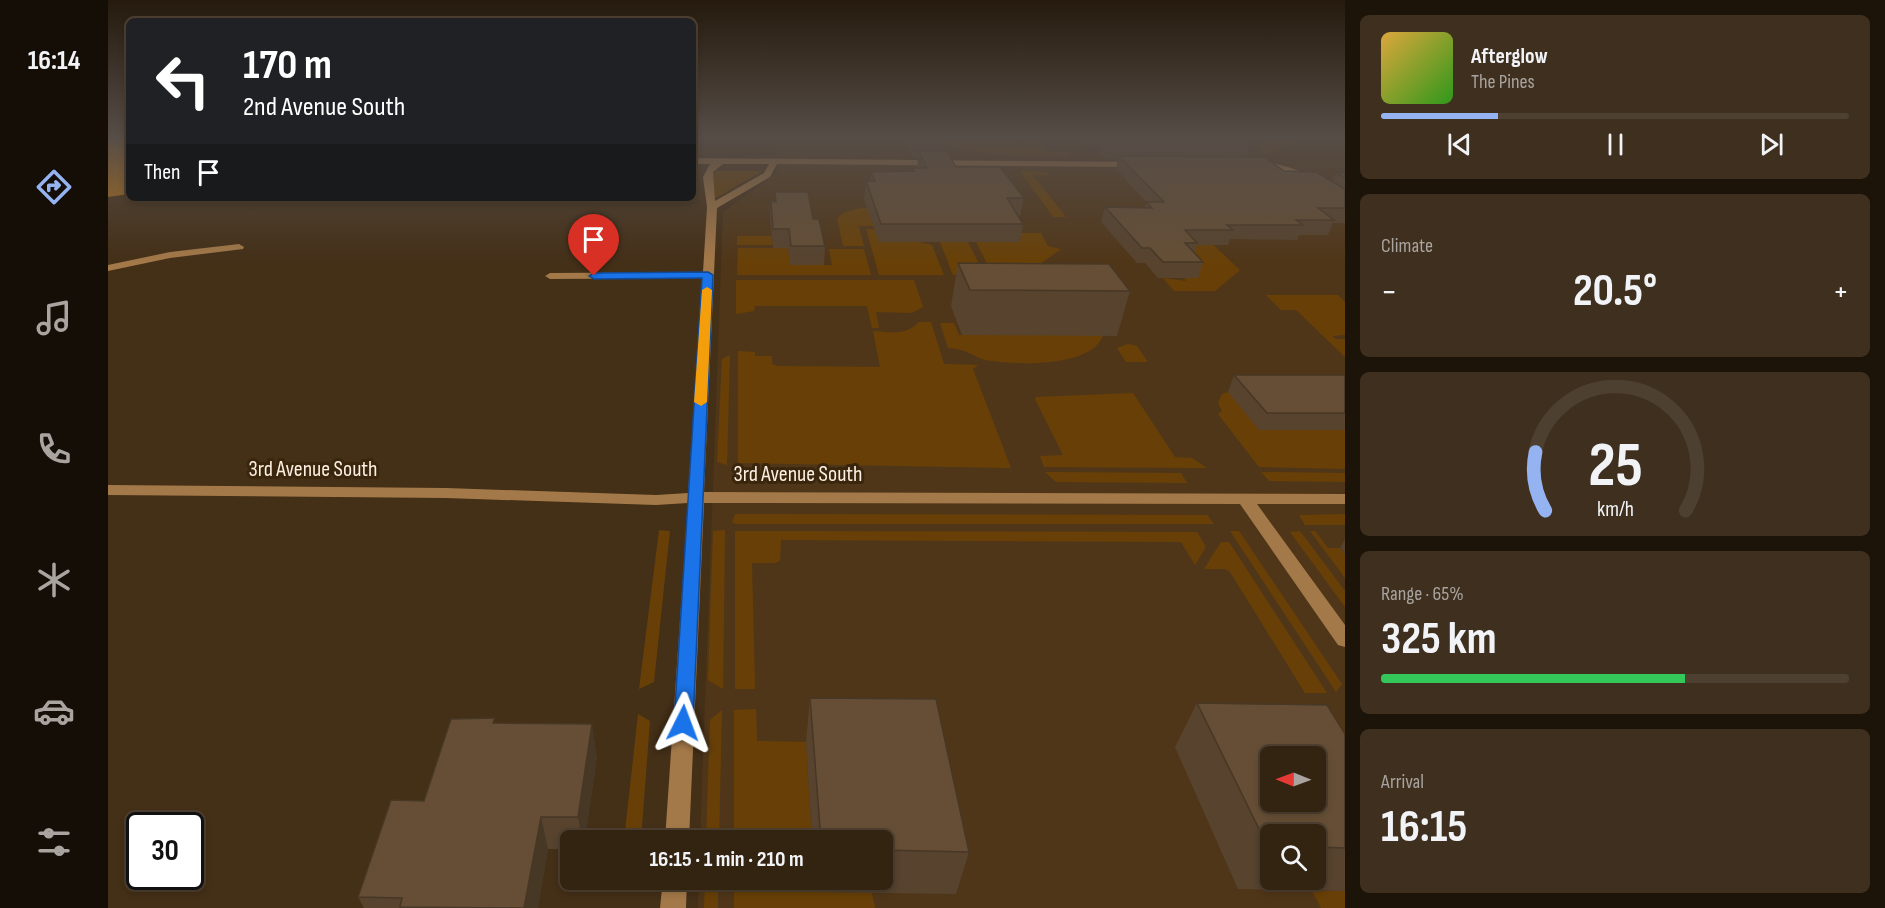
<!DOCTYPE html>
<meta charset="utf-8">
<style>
:root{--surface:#332311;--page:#3e2f1f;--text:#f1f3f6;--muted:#a9a49f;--line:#4e4031;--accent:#95b2f1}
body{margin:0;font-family:"Sofia Sans Condensed",sans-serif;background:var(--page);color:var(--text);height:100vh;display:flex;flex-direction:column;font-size:22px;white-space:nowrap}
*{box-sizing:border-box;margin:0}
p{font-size:20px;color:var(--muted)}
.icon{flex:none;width:33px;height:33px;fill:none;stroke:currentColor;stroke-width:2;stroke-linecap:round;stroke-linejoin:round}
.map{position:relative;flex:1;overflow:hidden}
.sheet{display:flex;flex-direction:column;gap:15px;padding:15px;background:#1c1309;width:540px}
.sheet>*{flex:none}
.guide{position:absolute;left:18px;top:18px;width:570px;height:183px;border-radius:9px;box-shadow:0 3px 9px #0003,0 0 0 2px var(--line);background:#202124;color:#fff;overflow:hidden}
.needle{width:39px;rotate:271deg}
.controls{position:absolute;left:1152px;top:746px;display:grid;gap:12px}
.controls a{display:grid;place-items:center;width:66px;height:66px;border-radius:9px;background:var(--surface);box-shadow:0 3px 9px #0003,0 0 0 2px var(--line);font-size:30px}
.speed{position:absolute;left:18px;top:812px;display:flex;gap:12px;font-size:30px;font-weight:700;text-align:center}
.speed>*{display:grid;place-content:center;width:78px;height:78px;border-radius:50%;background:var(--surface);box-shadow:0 3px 9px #0003,0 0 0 2px var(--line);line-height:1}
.speed .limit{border:3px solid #111;border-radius:9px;background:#fff;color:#111}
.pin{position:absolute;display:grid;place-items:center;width:51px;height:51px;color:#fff;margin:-62px -26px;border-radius:50% 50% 50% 0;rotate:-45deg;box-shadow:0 0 6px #0007}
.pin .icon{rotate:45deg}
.me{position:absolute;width:66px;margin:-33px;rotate:3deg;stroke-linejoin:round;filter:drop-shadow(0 0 4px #0008)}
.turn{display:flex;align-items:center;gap:21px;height:126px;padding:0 18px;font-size:27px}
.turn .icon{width:78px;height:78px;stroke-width:2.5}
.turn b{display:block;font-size:42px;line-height:51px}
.then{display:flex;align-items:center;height:57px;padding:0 18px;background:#0003;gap:12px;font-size:22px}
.big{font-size:45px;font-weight:700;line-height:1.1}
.sheet .widget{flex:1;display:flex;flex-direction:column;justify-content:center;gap:9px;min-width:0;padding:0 21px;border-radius:9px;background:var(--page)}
.sheet .dial{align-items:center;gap:0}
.dial svg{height:156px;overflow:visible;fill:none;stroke:var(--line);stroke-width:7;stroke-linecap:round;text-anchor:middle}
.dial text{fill:var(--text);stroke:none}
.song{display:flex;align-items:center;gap:18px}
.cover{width:72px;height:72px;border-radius:9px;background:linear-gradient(135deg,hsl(40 70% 55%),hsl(110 70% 35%))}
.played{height:6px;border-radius:3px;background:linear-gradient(90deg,var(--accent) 25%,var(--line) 25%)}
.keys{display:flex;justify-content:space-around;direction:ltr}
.heat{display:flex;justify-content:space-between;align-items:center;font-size:33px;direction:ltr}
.charge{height:9px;border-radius:4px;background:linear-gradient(90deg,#34c759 65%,var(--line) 0)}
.trip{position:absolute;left:452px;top:830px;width:333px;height:60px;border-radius:9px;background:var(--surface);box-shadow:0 3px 9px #0003,0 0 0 2px var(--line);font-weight:700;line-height:60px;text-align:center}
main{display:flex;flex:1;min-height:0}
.tabs{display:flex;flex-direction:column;width:108px;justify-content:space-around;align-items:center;background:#140e07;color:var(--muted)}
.tabs .icon{width:42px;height:42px}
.tabs .selected{color:var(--accent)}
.tabs b{font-size:27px;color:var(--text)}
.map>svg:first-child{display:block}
.built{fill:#503618;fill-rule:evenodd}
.green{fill:#684007}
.water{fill:#b57317}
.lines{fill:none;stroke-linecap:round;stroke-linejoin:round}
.minor{fill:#a47949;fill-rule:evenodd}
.wall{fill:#57432e;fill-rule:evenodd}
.shaded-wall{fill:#473725}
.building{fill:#654e35;stroke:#473725;stroke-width:1.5;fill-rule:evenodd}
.route{fill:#1a73e8;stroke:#114b97;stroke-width:1.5}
.slow{fill:#f59e0b}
.labels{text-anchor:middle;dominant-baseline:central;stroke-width:6;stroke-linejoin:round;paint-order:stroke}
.street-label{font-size:22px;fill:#fdefe1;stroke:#3a250d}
</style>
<main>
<nav class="tabs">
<b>16:14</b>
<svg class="icon selected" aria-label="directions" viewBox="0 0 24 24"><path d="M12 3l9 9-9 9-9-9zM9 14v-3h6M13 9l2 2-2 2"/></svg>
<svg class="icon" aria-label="music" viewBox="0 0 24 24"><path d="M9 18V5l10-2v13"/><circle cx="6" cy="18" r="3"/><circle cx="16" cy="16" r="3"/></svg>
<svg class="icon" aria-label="phone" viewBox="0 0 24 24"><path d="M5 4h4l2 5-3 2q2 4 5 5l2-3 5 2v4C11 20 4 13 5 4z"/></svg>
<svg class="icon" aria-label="climate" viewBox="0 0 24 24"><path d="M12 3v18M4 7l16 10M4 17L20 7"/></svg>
<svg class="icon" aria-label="car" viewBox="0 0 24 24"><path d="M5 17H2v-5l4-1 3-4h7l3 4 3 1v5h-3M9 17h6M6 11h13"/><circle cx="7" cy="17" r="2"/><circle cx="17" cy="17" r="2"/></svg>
<svg class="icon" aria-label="filters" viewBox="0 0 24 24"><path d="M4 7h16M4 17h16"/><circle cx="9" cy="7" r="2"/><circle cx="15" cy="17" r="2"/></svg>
</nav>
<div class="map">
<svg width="1237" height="908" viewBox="0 0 1237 908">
<rect width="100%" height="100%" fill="#442f17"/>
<!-- built -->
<path class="built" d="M667 136H1237V908H590L591 879H774V840H592L615 212 669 173ZM1162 756H1208V801H1162ZM1162 834H1208V879H1162Z"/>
<!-- green -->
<path class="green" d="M824 136 951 138 952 140H937L932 142 940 152H957L962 156C917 156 873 155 829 145Z
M1154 136H1172L1188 141 1190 145 1154 154 1151 149Z
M608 171H655L608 198 604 197 605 173Z
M912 171 937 172 941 175H925L958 217H945Z
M803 208 766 226H751L756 246H735L729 219C738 203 786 208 803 208Z
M758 229H767L771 242H812L824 245 836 275H771Z
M905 233H933L940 246 953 249 932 264 885 275 868 242H911Z
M629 236H664L665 245H629Z
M1099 239 1132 270 1107 291H1066L1055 278 1078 281 1076 278 1090 277 1069 242Z
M832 242H860L877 276 845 275Z
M630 248H680L683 265H724L721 249H756L763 275H629Z
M628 280H806L815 307 804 313 768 312 771 328H764L759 306H647L646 311 628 314Z
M1158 295H1230L1237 302V335L1224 336 1228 339H1237V357L1188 310H1173Z
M811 322H823L836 364 870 365 865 369 903 468 630 463V351L647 352V356H664V364L670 366 772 367 765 331C782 332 798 336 811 322Z
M832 323H846L851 335H995C985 367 911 365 884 361 868 360 862 349 840 348Z
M1020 344 1029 346 1040 362H1018L1009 348Z
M622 355 619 465 609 462 614 359Z
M1120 392 1237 430V469L1151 467 1110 414 1114 411 1110 403 1114 394Z
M1025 393 1067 457 1084 458 1099 468 936 467 932 456 955 455 927 399 928 397Z
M937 472 1073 473 1079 483 948 482Z
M1153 472 1237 473V482L1161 481Z
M627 514 1099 515 1106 524H627L624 522Z
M1237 514V525H1197L1191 515Z
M551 530 562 531 546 682 531 689Z
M617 530 615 689 600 680 605 531Z
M627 531 1089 532 1098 547 1087 565 1073 542 673 540 672 561 667 563H644L647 689H627Z
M1122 531H1131L1234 684 1228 692Z
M1192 531 1237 591V607L1182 532Z
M1202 531H1207L1220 548H1232L1237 554V578Z
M1113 542H1121L1219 693H1197L1122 572 1117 569H1096Z
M648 709 649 741 698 742 704 840H626V710Z
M614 710 611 840H598L602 720Z
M530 714 542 721 533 840H516Z
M597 879H610V908H596Z
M626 879H707L708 892 764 893 767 908H626Z
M1204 891H1237V908H1213Z"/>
<!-- water -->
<path class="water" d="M0 136H21V194L0 197Z"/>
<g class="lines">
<!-- minor -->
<path class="minor" d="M585 158 1032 162 1033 164 1029 167 669 164 662 177 609 208 596 492 1237 494V504H1149L1237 625V647L1230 645 1132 504 596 503 581 840H557L580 503 548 505 338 498 0 495V485L338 488 548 495 580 493 595 278 442 279 437 276 442 273 595 272 599 207 595 177 602 164H585ZM615 164H661L656 173 607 201 605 172Z
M1146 161C1183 163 1208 177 1237 198V205L1182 172 1143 166 1142 164Z
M131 244 136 247 135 249 62 258 0 271V265L62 252Z
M555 879H579L578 908H552Z"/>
</g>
<!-- wall -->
<path class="wall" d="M795 136H834L833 151 848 167 916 198 912 216H911L915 224 912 242H771L756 199 758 181H762L763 172 804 171 805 168H809L810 157H804Z
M966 136H1140L1144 139 1138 157 1176 171 1224 182 1228 172 1237 173V223H1225L1220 235H1191L1189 240 1122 239 1120 245H1089L1086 253 1095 262 1090 278H1050L1037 263H1029L993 222 997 207 1037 208 1038 202 1008 169 1010 159H998L986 146H975Z
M667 192 705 219 717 246 716 265H682L680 248H665L662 219 663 201 667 202Z
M850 263 1022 291 1009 336 854 335 843 306Z
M1126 375H1237V430H1151L1120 392Z
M1237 539V554L1232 548Z
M702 698 861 852 848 894 708 892 707 879H774V840H704L698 742Z
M1089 703 1237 734V891L1130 889 1067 747ZM1162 834H1208V879H1162Z
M389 723 489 756 477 840H462V849H440L430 908H256L250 897 316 801Z"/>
<!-- shaded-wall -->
<path class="shaded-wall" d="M484 724 489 756 477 840H474L470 817Z
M433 817 440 849 430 908H416Z"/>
<!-- building -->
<path class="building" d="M806 136H834L835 137H807Z
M1001 136H1140L1144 139 1003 138Z
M811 151H839L848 167H892L916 198H899L915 224H773L758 181H767L763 172 806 171 805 168H819Z
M1011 156 1156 157 1176 171 1208 172 1237 189V208H1210L1226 220H1188L1195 225H1119L1125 230H1077L1089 243H1077L1095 262H1055L1042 248H1034L997 207 1044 208 1038 202H1056Z
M1228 172 1237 173V178Z
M667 192H700L705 219H711L717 246H683L681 229H665L663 201 668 202Z
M850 263 1001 264 1022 291 862 290Z
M1126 375H1237V413H1159Z
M702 698 828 699 861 852 774 850V840H713Z
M1089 703 1219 705 1237 734V848L1208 847V834H1162V847H1160ZM1162 756H1208V801H1162Z
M387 718 385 723 484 724 470 817H433L416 908 292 907 294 898 250 897 283 800 316 801 343 719Z"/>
<!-- sky -->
<linearGradient id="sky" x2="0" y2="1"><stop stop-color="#251a0d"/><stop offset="0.52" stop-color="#564d47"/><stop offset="1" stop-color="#564d47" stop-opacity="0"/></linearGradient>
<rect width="1237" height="263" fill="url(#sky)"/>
<!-- route -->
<path class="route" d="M600 272 605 275 585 723 582 728 575 731 568 728 566 723 594 278 486 279 481 276 486 273Z"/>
<!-- slow -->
<path class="slow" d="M599 287 604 290 599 402 593 406 586 402 594 290Z"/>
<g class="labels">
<!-- street labels -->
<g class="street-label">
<text x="205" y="469">3rd Avenue South</text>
<text x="690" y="474">3rd Avenue South</text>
</g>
</g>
</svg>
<div class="controls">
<a><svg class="needle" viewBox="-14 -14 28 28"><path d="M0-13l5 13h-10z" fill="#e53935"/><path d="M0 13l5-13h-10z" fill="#a9a49f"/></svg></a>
<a><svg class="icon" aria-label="search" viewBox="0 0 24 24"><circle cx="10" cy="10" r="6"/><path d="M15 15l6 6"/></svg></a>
</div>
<div class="speed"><div class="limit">30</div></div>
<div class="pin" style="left:486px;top:276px;background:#d93025"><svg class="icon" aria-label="arrive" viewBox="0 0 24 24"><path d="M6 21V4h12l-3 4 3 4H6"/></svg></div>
<svg class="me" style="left:575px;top:723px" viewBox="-20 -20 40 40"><path d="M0-17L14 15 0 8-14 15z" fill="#1a73e8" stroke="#fff" stroke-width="4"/></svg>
<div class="trip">16:15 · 1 min · 210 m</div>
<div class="guide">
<div class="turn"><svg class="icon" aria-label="left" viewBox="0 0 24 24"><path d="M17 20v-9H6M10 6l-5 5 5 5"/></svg><div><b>170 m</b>2nd Avenue South</div></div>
<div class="then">Then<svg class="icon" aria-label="arrive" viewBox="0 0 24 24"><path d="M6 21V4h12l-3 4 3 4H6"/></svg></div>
</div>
</div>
<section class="sheet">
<div class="widget">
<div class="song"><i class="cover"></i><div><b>Afterglow</b><p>The Pines</p></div></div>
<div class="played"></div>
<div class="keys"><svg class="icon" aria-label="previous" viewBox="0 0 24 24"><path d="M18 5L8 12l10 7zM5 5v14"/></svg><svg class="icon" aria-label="pause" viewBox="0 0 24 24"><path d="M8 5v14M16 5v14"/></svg><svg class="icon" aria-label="next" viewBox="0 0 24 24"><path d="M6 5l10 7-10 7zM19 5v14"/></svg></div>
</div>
<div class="widget"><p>Climate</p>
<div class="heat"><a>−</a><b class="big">20.5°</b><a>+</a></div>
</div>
<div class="widget dial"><svg viewBox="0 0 100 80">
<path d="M14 69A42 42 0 1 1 86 69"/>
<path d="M14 69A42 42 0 0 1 9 39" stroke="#95b2f1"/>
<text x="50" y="56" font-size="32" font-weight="700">25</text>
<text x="50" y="72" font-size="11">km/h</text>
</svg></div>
<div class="widget"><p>Range · 65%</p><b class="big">325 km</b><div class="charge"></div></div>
<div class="widget"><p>Arrival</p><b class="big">16:15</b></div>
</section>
</main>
